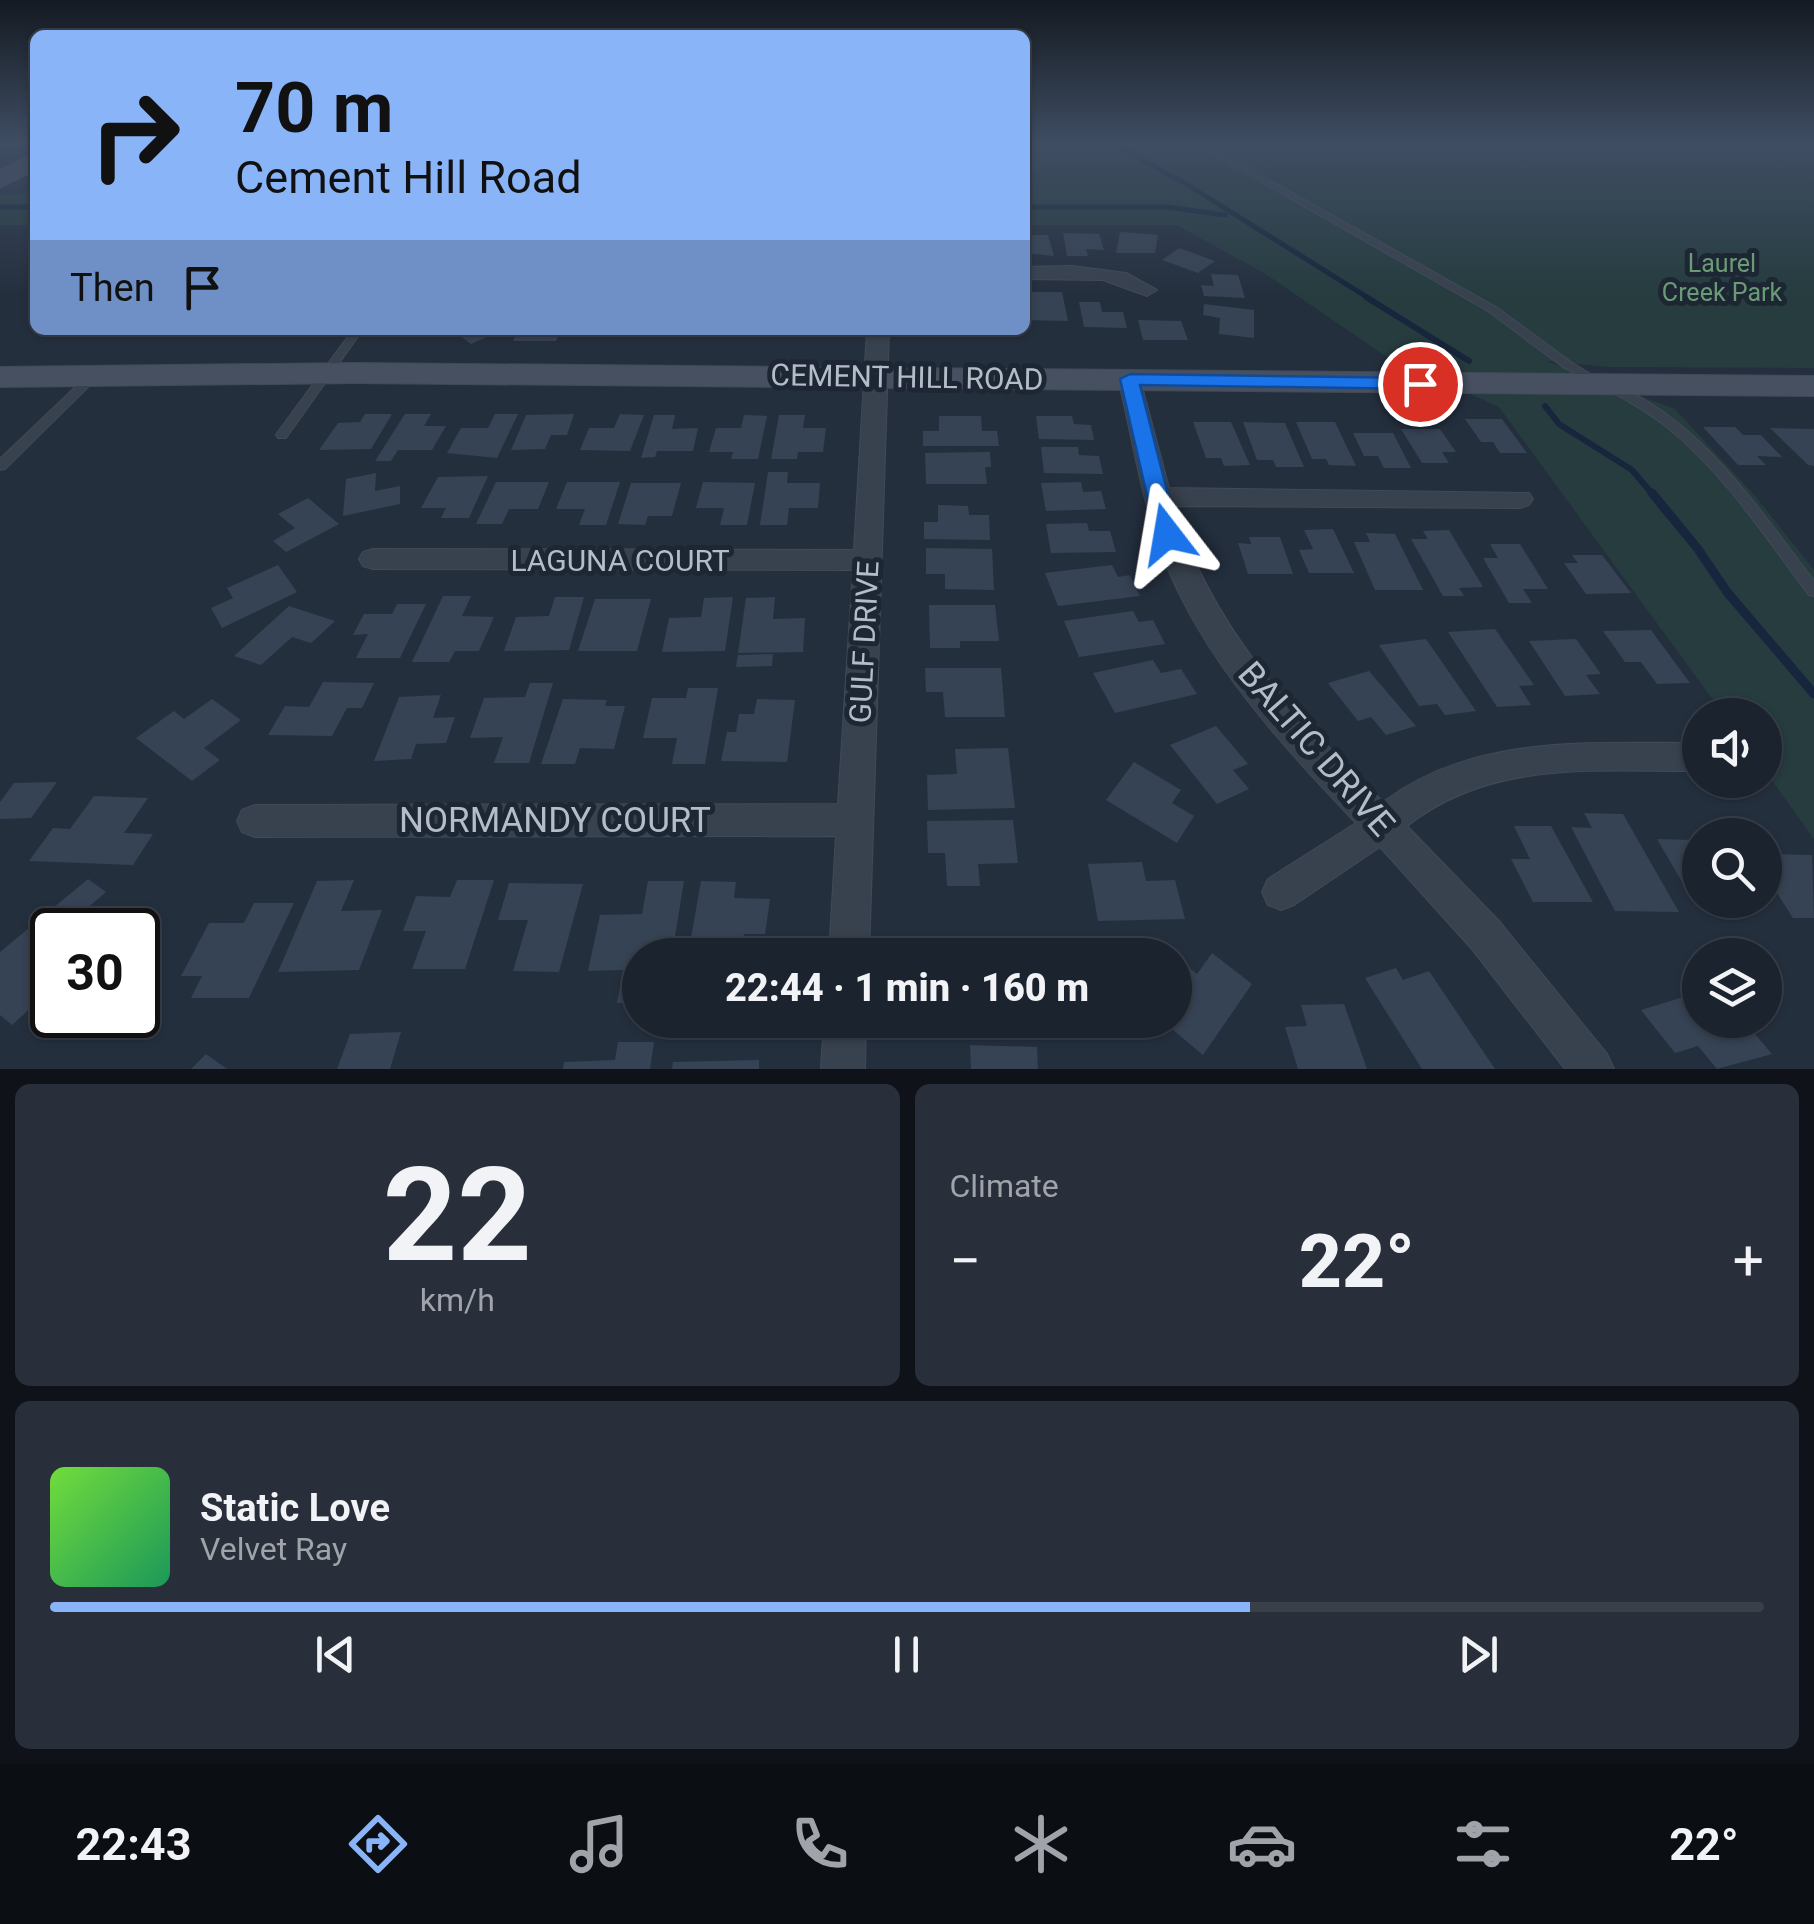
<!DOCTYPE html>
<meta charset="utf-8">
<style>
:root{--surface:#1b232e;--page:#282f3a;--text:#f1f3f6;--muted:#a0a4aa;--line:#39404a;--accent:#8ab4f8}
body{margin:0;font-family:Roboto,sans-serif;background:var(--page);color:var(--text);height:100vh;display:flex;flex-direction:column;font-size:38px;white-space:nowrap}
*{box-sizing:border-box;margin:0}
p{font-size:32px;color:var(--muted)}
.icon{flex:none;width:55px;height:55px;fill:none;stroke:currentColor;stroke-width:2;stroke-linecap:round;stroke-linejoin:round}
.map{position:relative;height:1069px;overflow:hidden}
.drawer{display:flex;flex-direction:column;gap:15px;padding:15px;background:#0f1319;flex:1}
.drawer>*{flex:none}
.banner{position:absolute;left:30px;top:30px;width:1000px;height:305px;border-radius:15px;box-shadow:0 2px 8px #0004,0 0 0 2px var(--line);background:#8ab4f8;color:#111;overflow:hidden}
.tools{position:absolute;left:1682px;top:698px;display:grid;gap:20px}
.tools a{display:grid;place-items:center;width:100px;height:100px;border-radius:50%;background:var(--surface);box-shadow:0 2px 8px #0004,0 0 0 2px var(--line);font-size:50px}
.speed{position:absolute;left:30px;top:908px;display:flex;gap:20px;font-size:50px;font-weight:700;text-align:center}
.speed>*{display:grid;place-content:center;width:130px;height:130px;border-radius:50%;background:var(--surface);box-shadow:0 2px 8px #0004,0 0 0 2px var(--line);line-height:1}
.speed .limit{border:5px solid #111;border-radius:15px;background:#fff;color:#111}
.pin{position:absolute;display:grid;place-items:center;width:85px;height:85px;color:#fff;margin:-42px;border:5px solid #fff;border-radius:50%;box-shadow:0 2px 10px #0007}
.me{position:absolute;width:110px;margin:-55px;rotate:346deg;stroke-linejoin:round;filter:drop-shadow(0 0 8px #0008)}
.turn{display:flex;align-items:center;gap:35px;height:210px;padding:0 40px;font-size:45px}
.turn .icon{width:130px;height:130px;stroke-width:2.5}
.turn b{display:block;font-size:70px;line-height:85px}
.then{display:flex;align-items:center;height:95px;padding:0 40px;background:#0003;gap:20px;font-size:38px}
.big{font-size:75px;font-weight:800;line-height:1.1}
.drawer .tile{flex:1;display:flex;flex-direction:column;justify-content:center;gap:15px;min-width:0;padding:0 35px;border-radius:15px;background:var(--page)}
.drawer .dial{align-items:center;gap:0}
.dial b{font-size:130px;line-height:1}
.song{display:flex;align-items:center;gap:30px}
.cover{width:120px;height:120px;border-radius:15px;background:linear-gradient(135deg,hsl(100 70% 55%),hsl(150 70% 35%))}
.played{height:10px;border-radius:5px;background:linear-gradient(90deg,var(--accent) 70%,var(--line) 70%)}
.keys{display:flex;justify-content:space-around;direction:ltr}
.heat{display:flex;justify-content:space-between;align-items:center;font-size:55px;direction:ltr}
.drawer .tiles{flex:1;display:grid;gap:15px;grid-template-columns:1fr 1fr}
.tile:last-child{grid-column:span 2}
.trip{position:absolute;left:622px;top:938px;width:570px;height:100px;border-radius:50px;background:var(--surface);box-shadow:0 2px 8px #0004,0 0 0 2px var(--line);font-weight:800;line-height:100px;text-align:center}
.tabs{display:flex;height:160px;justify-content:space-around;align-items:center;background:#0b0e12;color:var(--muted)}
.tabs .icon{width:70px;height:70px}
.tabs .selected{color:var(--accent)}
.tabs b{font-size:45px;color:var(--text)}
.map>svg:first-child{display:block}
.green{fill:#263c3f}
.lines{fill:none;stroke-linecap:round;stroke-linejoin:round}
.stream-far2{stroke:#17263c;stroke-width:5}
.stream-far1{stroke:#17263c;stroke-width:6}
.stream{stroke:#17263c;stroke-width:9}
.building{fill:#364354}
.lane-casing{stroke:#414a57;stroke-width:2}
.street-casing{stroke:#414a57;stroke-width:2}
.secondary-casing{stroke:#414a57;stroke-width:2}
.lane{fill:#38414e;fill-rule:evenodd}
.street{fill:#38414e;fill-rule:evenodd}
.secondary{fill:#465061;fill-rule:evenodd}
.route{fill:#1a73e8;stroke:#114b97;stroke-width:2.5}
.labels{text-anchor:middle;dominant-baseline:central;stroke-width:10;stroke-linejoin:round;paint-order:stroke}
.far-park-label{font-size:25px;fill:#6b9a76;stroke:#1d2633}
.street-label{font-size:30px;fill:#b4bcc9;stroke:#1d2633}
.near-street-label{font-size:35px;fill:#b4bcc9;stroke:#1d2633}
</style>
<div class="map">
<svg width="1814" height="1069" viewBox="0 0 1814 1069">
<rect width="100%" height="100%" fill="#242f3e"/>
<!-- green -->
<path class="green" d="M1054 144H1634L1641 149 1814 144V368L1610 367 1546 361 1675 409 1756 497 1814 570V839L1765 771V715H1724L1499 407 1384 355 1264 273 1176 225H1025V152Z
M0 194H35V225H0Z"/>
<g class="lines">
<!-- stream-far2 -->
<path class="stream-far2" d="M1113 144 1186 184 1370 299
M0 207H35
M1025 207H1166L1225 215"/>
<!-- stream-far1 -->
<path class="stream-far1" d="M1366 297 1469 361
M1545 406 1559 424 1632 470 1654 496"/>
<!-- stream -->
<path class="stream" d="M1652 493 1698 549 1727 592 1814 694"/>
</g>
<!-- building -->
<path class="building" d="M1120 232 1158 235 1155 253H1116Z
M1063 233 1099 234 1104 250 1086 249 1088 256H1067Z
M1031 235H1048L1054 256 1025 253V239H1032Z
M1179 248 1215 261 1198 273 1162 260Z
M1211 274 1238 275 1245 298 1204 296 1201 285 1214 286Z
M1031 292H1062L1068 321 1026 320 1025 298H1032Z
M1079 302H1100L1102 312H1123L1127 328 1084 327Z
M1204 304 1254 310V338L1219 334 1220 318 1203 315Z
M1138 320 1181 321 1188 340H1143Z
M452 330H503L471 344Z
M518 330H561L556 341H513Z
M365 414H392L371 449 319 450 338 423 360 422Z
M405 414H431L424 426H446L432 450H398L391 461H375Z
M495 414H518L497 458 447 453 461 428H488Z
M574 414 567 435H551L545 449 511 450 526 415Z
M620 414 644 415 630 451 580 450 589 428H614Z
M654 415H675L672 429 698 428 693 451H657L655 457 641 458Z
M744 415 767 416 758 459H731L733 452H709L716 428H741Z
M779 415H805L803 428H826L823 452H798L797 459H771Z
M939 416H981L982 431H997L999 446H923V431H939Z
M1036 416H1072L1074 424 1091 425 1094 440 1039 439Z
M1465 419H1502L1527 453H1500L1493 442H1481Z
M1193 422H1231L1250 465 1224 466 1221 458H1206Z
M1243 422 1285 423 1304 467H1276L1273 460H1257Z
M1296 422H1335L1356 466 1329 465 1326 459H1312Z
M1703 427H1735L1743 435H1761L1782 457 1757 456 1766 465H1738Z
M1770 428 1814 429V466L1808 465Z
M1401 429H1440L1456 452H1442L1449 463H1422Z
M1353 433H1393L1411 468H1384L1378 456H1364Z
M1041 447H1078L1079 455 1099 456 1103 474 1044 473Z
M990 452 991 467H985L987 484H926L925 453Z
M768 472H788L787 483H820L818 508H789L787 525H760Z
M376 473 375 491 400 486V504L343 516 346 479Z
M488 476 469 518H441L446 508H421L438 477Z
M496 482H549L538 509H509L502 524H476Z
M567 482H620L606 525H579L585 509H556Z
M703 482 755 483 747 525H720L724 508H696Z
M1081 482 1083 492 1101 491 1106 509 1046 511 1041 483Z
M631 483H681L672 516H648L645 525 618 524Z
M308 498 339 524 286 552 273 541 295 528 278 514Z
M938 505 968 506 969 515H989L990 540 924 539V522H938Z
M1087 523 1089 531H1110L1116 552 1051 553 1046 524Z
M1333 529 1354 573H1309L1299 550 1313 549 1304 530Z
M1449 530 1483 587 1459 588 1464 596H1443L1411 539H1428L1423 531Z
M1366 533 1395 534 1423 590H1375L1354 542H1370Z
M1249 537H1280L1293 574H1248L1238 543 1251 544Z
M1490 544H1520L1548 589H1523L1532 603H1509L1483 558H1498Z
M926 548 992 549 994 590 945 589V574H926Z
M1572 555H1602L1631 593 1586 594 1564 563H1578Z
M278 565 297 592 222 628 211 608 233 598 227 588Z
M1112 565 1118 577 1130 575 1140 596 1058 606 1045 573Z
M443 596H471L462 616 494 617 479 651H455L449 662H412Z
M555 597H584L569 650 504 651 516 617 549 616Z
M733 597 725 651 662 652 669 618 701 617 704 598Z
M775 597 773 619 805 618 803 652 738 653 746 598Z
M595 599H651L637 651H578Z
M397 604H426L400 658H356L368 634 353 635 364 614H392Z
M929 605H995L999 641H960V648H930Z
M289 606 335 621 311 643 292 637 261 665 234 656Z
M1133 611 1139 622 1153 620 1165 644 1079 657 1064 621Z
M1495 629 1534 685 1519 686 1531 705 1497 707 1448 632Z
M1651 630 1690 683 1657 684 1641 662H1625L1603 631Z
M1426 639 1476 711 1445 715 1437 704 1419 706 1379 645Z
M1576 639 1601 674 1586 675 1600 694 1565 696 1529 641Z
M773 654 772 666 736 667 738 655Z
M1153 660 1161 673 1181 669 1197 694 1115 713 1093 673Z
M925 668H1001L1005 717H945L943 692H926Z
M1369 671 1416 726 1386 735 1371 717 1358 721 1328 683Z
M323 682 374 683 362 708H347L332 736 268 735 285 706 309 707Z
M530 683H553L529 763H494L503 737 470 738 484 698 525 697Z
M688 688H718L705 764H672L677 738H643L652 698H686Z
M441 695 433 718 455 717 446 743 416 744 411 759 374 761 399 697Z
M212 699 241 720 204 748 220 760 192 781 136 738 174 711 184 719Z
M563 699 607 700 605 706H625L614 749 580 748 575 764H541Z
M757 699 795 700 787 762 721 761 727 732H736L739 714H754Z
M1216 726 1248 764 1233 770 1249 789 1217 804 1170 745Z
M1008 748 1015 808 928 810 927 775 957 774 955 749Z
M1134 762 1181 790 1172 803 1194 816 1177 843 1106 800Z
M57 782 31 818 0 819V802L14 783Z
M94 796 148 798 124 833 153 834 133 865 29 861 53 828 70 829Z
M1584 813 1623 814 1679 912 1615 911 1571 827 1592 828Z
M1013 820 1018 863 978 864 980 886H947L945 853H928L927 821Z
M1514 826H1551L1593 902H1533L1511 859H1530Z
M1657 839 1692 840 1700 854V900H1754L1758 906H1696Z
M1765 854 1812 855 1814 918H1793L1765 874Z
M1142 862 1146 881 1175 880 1185 919 1098 921 1088 864Z
M88 879 106 892 78 916 98 930H52V989L12 1025 0 1015V952Z
M354 880 341 911 382 910 359 970 278 972 317 881Z
M457 880H494L465 969H412L426 931H403L416 896 450 897Z
M648 881H684L672 955H640V1003H617L623 970 588 971 600 915 642 914Z
M701 881 736 882 734 898 770 899 765 934H744L741 955H688Z
M509 883 583 884 559 972 513 971 528 920H498Z
M254 903H294L249 998H191L202 976H181L209 923H244Z
M935 946 1024 947 1025 955H935Z
M1212 953 1252 984 1203 1055 1161 1020H1175V969L1181 961 1197 974Z
M1396 968 1403 980 1429 971 1495 1069H1422L1365 978Z
M1700 992V1020H1743L1772 1054 1717 1069 1698 1046 1675 1053 1641 1010Z
M1344 1004 1367 1069H1298L1285 1027 1307 1026 1301 1005Z
M935 1020H977V1027L935 1025Z
M401 1032 390 1069H337L350 1034Z
M618 1042H654L650 1069H563L564 1062 615 1060Z
M970 1045 1037 1047 1038 1069H971Z
M206 1054 227 1069H191Z
M759 1060V1069H672L673 1062Z"/>
<g class="lines">
<defs>
<path id="lane" d="M1195 144H1205L1496 307 1571 362 1600 380 1594 383 1563 367 1488 311Z
M346 330H356L359 335 286 438H278L276 435 278 432 349 335Z
M91 375 97 378 95 380 5 469 0 470V459L87 376Z
M1613 385C1699 417 1760 511 1814 581V596L1809 595C1765 537 1725 474 1668 428 1650 413 1630 402 1609 390V386Z"/>
<path id="street" d="M1072 266 1126 273 1157 290 1147 296 1103 280 1025 279V267Z
M867 330H889L869 955H829L836 836 255 837 242 832 237 821 242 810 255 805 838 804 853 570 373 569 363 566 359 559 363 552 373 549 854 550Z
M1129 372 1140 379 1169 488 1529 493 1533 499 1529 505 1520 508 1174 506C1210 626 1295 716 1383 802 1473 735 1583 743 1690 743L1700 746V768L1690 771C1591 771 1489 761 1407 826L1499 921 1607 1054 1614 1069H1565L1471 948 1380 847 1294 905 1281 910 1268 905 1262 892 1268 879 1356 823C1281 744 1203 660 1163 557 1141 499 1133 439 1118 379Z
M824 1020H866L865 1069H821Z"/>
<path id="secondary" d="M35 152V170L0 188V170Z
M354 363 1814 376V396L354 383 0 387V367Z"/>
</defs>
<!-- lane casing -->
<use href="#lane" class="lane-casing"/>
<!-- street casing -->
<use href="#street" class="street-casing"/>
<!-- secondary casing -->
<use href="#secondary" class="secondary-casing"/>
<!-- lane -->
<use href="#lane" class="lane"/>
<!-- street -->
<use href="#street" class="street"/>
<!-- secondary -->
<use href="#secondary" class="secondary"/>
</g>
<!-- sky -->
<linearGradient id="sky" x2="0" y2="1"><stop stop-color="#141a22"/><stop offset="0.49" stop-color="#3f4d63"/><stop offset="1" stop-color="#3f4d63" stop-opacity="0"/></linearGradient>
<rect width="1814" height="294" fill="url(#sky)"/>
<!-- route -->
<path class="route" d="M1130 374 1420 378 1429 384 1420 389 1140 385 1178 534 1167 542 1156 534 1120 379Z"/>
<g class="labels">
<!-- far-park labels -->
<g class="far-park-label">
<text x="1722" y="263">Laurel<tspan x="1722" dy="29">Creek Park</tspan></text>
</g>
<!-- street labels -->
<g class="street-label">
<text transform="translate(907 377) rotate(1)">CEMENT HILL ROAD</text>
<text x="620" y="560">LAGUNA COURT</text>
<text transform="translate(864 642) rotate(-87)">GULF DRIVE</text>
</g>
<!-- near-street labels -->
<g class="near-street-label">
<text transform="translate(1316 749) rotate(49)">BALTIC DRIVE</text>
<text x="555" y="820">NORMANDY COURT</text>
</g>
</g>
</svg>
<div class="tools">
<a><svg class="icon" aria-label="sound" viewBox="0 0 24 24"><path d="M4 9h4l5-4v14l-5-4H4zM17 9q2 3 0 6"/></svg></a>
<a><svg class="icon" aria-label="search" viewBox="0 0 24 24"><circle cx="10" cy="10" r="6"/><path d="M15 15l6 6"/></svg></a>
<a><svg class="icon" aria-label="layers" viewBox="0 0 24 24"><path d="M12 4l9 5-9 5-9-5zM3 14l9 5 9-5"/></svg></a>
</div>
<div class="speed"><div class="limit">30</div></div>
<div class="pin" style="left:1420px;top:384px;background:#d93025"><svg class="icon" aria-label="arrive" viewBox="0 0 24 24"><path d="M6 21V4h12l-3 4 3 4H6"/></svg></div>
<svg class="me" style="left:1167px;top:534px" viewBox="-20 -20 40 40"><path d="M0-17L14 15 0 8-14 15z" fill="#1a73e8" stroke="#fff" stroke-width="4"/></svg>
<div class="trip">22:44 · 1 min · 160 m</div>
<div class="banner">
<div class="turn"><svg class="icon" aria-label="right" viewBox="0 0 24 24"><path d="M7 20v-9h11M14 6l5 5-5 5"/></svg><div><b>70 m</b>Cement Hill Road</div></div>
<div class="then">Then<svg class="icon" aria-label="arrive" viewBox="0 0 24 24"><path d="M6 21V4h12l-3 4 3 4H6"/></svg></div>
</div>
</div>
<section class="drawer">
<div class="tiles">
<div class="tile dial"><b>22</b><p>km/h</p></div>
<div class="tile"><p>Climate</p>
<div class="heat"><a>−</a><b class="big">22°</b><a>+</a></div>
</div>
<div class="tile">
<div class="song"><i class="cover"></i><div><b>Static Love</b><p>Velvet Ray</p></div></div>
<div class="played"></div>
<div class="keys"><svg class="icon" aria-label="previous" viewBox="0 0 24 24"><path d="M18 5L8 12l10 7zM5 5v14"/></svg><svg class="icon" aria-label="pause" viewBox="0 0 24 24"><path d="M8 5v14M16 5v14"/></svg><svg class="icon" aria-label="next" viewBox="0 0 24 24"><path d="M6 5l10 7-10 7zM19 5v14"/></svg></div>
</div>
</div>
</section>
<nav class="tabs">
<b>22:43</b>
<svg class="icon selected" aria-label="directions" viewBox="0 0 24 24"><path d="M12 3l9 9-9 9-9-9zM9 14v-3h6M13 9l2 2-2 2"/></svg>
<svg class="icon" aria-label="music" viewBox="0 0 24 24"><path d="M9 18V5l10-2v13"/><circle cx="6" cy="18" r="3"/><circle cx="16" cy="16" r="3"/></svg>
<svg class="icon" aria-label="phone" viewBox="0 0 24 24"><path d="M5 4h4l2 5-3 2q2 4 5 5l2-3 5 2v4C11 20 4 13 5 4z"/></svg>
<svg class="icon" aria-label="climate" viewBox="0 0 24 24"><path d="M12 3v18M4 7l16 10M4 17L20 7"/></svg>
<svg class="icon" aria-label="car" viewBox="0 0 24 24"><path d="M5 17H2v-5l4-1 3-4h7l3 4 3 1v5h-3M9 17h6M6 11h13"/><circle cx="7" cy="17" r="2"/><circle cx="17" cy="17" r="2"/></svg>
<svg class="icon" aria-label="filters" viewBox="0 0 24 24"><path d="M4 7h16M4 17h16"/><circle cx="9" cy="7" r="2"/><circle cx="15" cy="17" r="2"/></svg>
<b>22°</b>
</nav>
